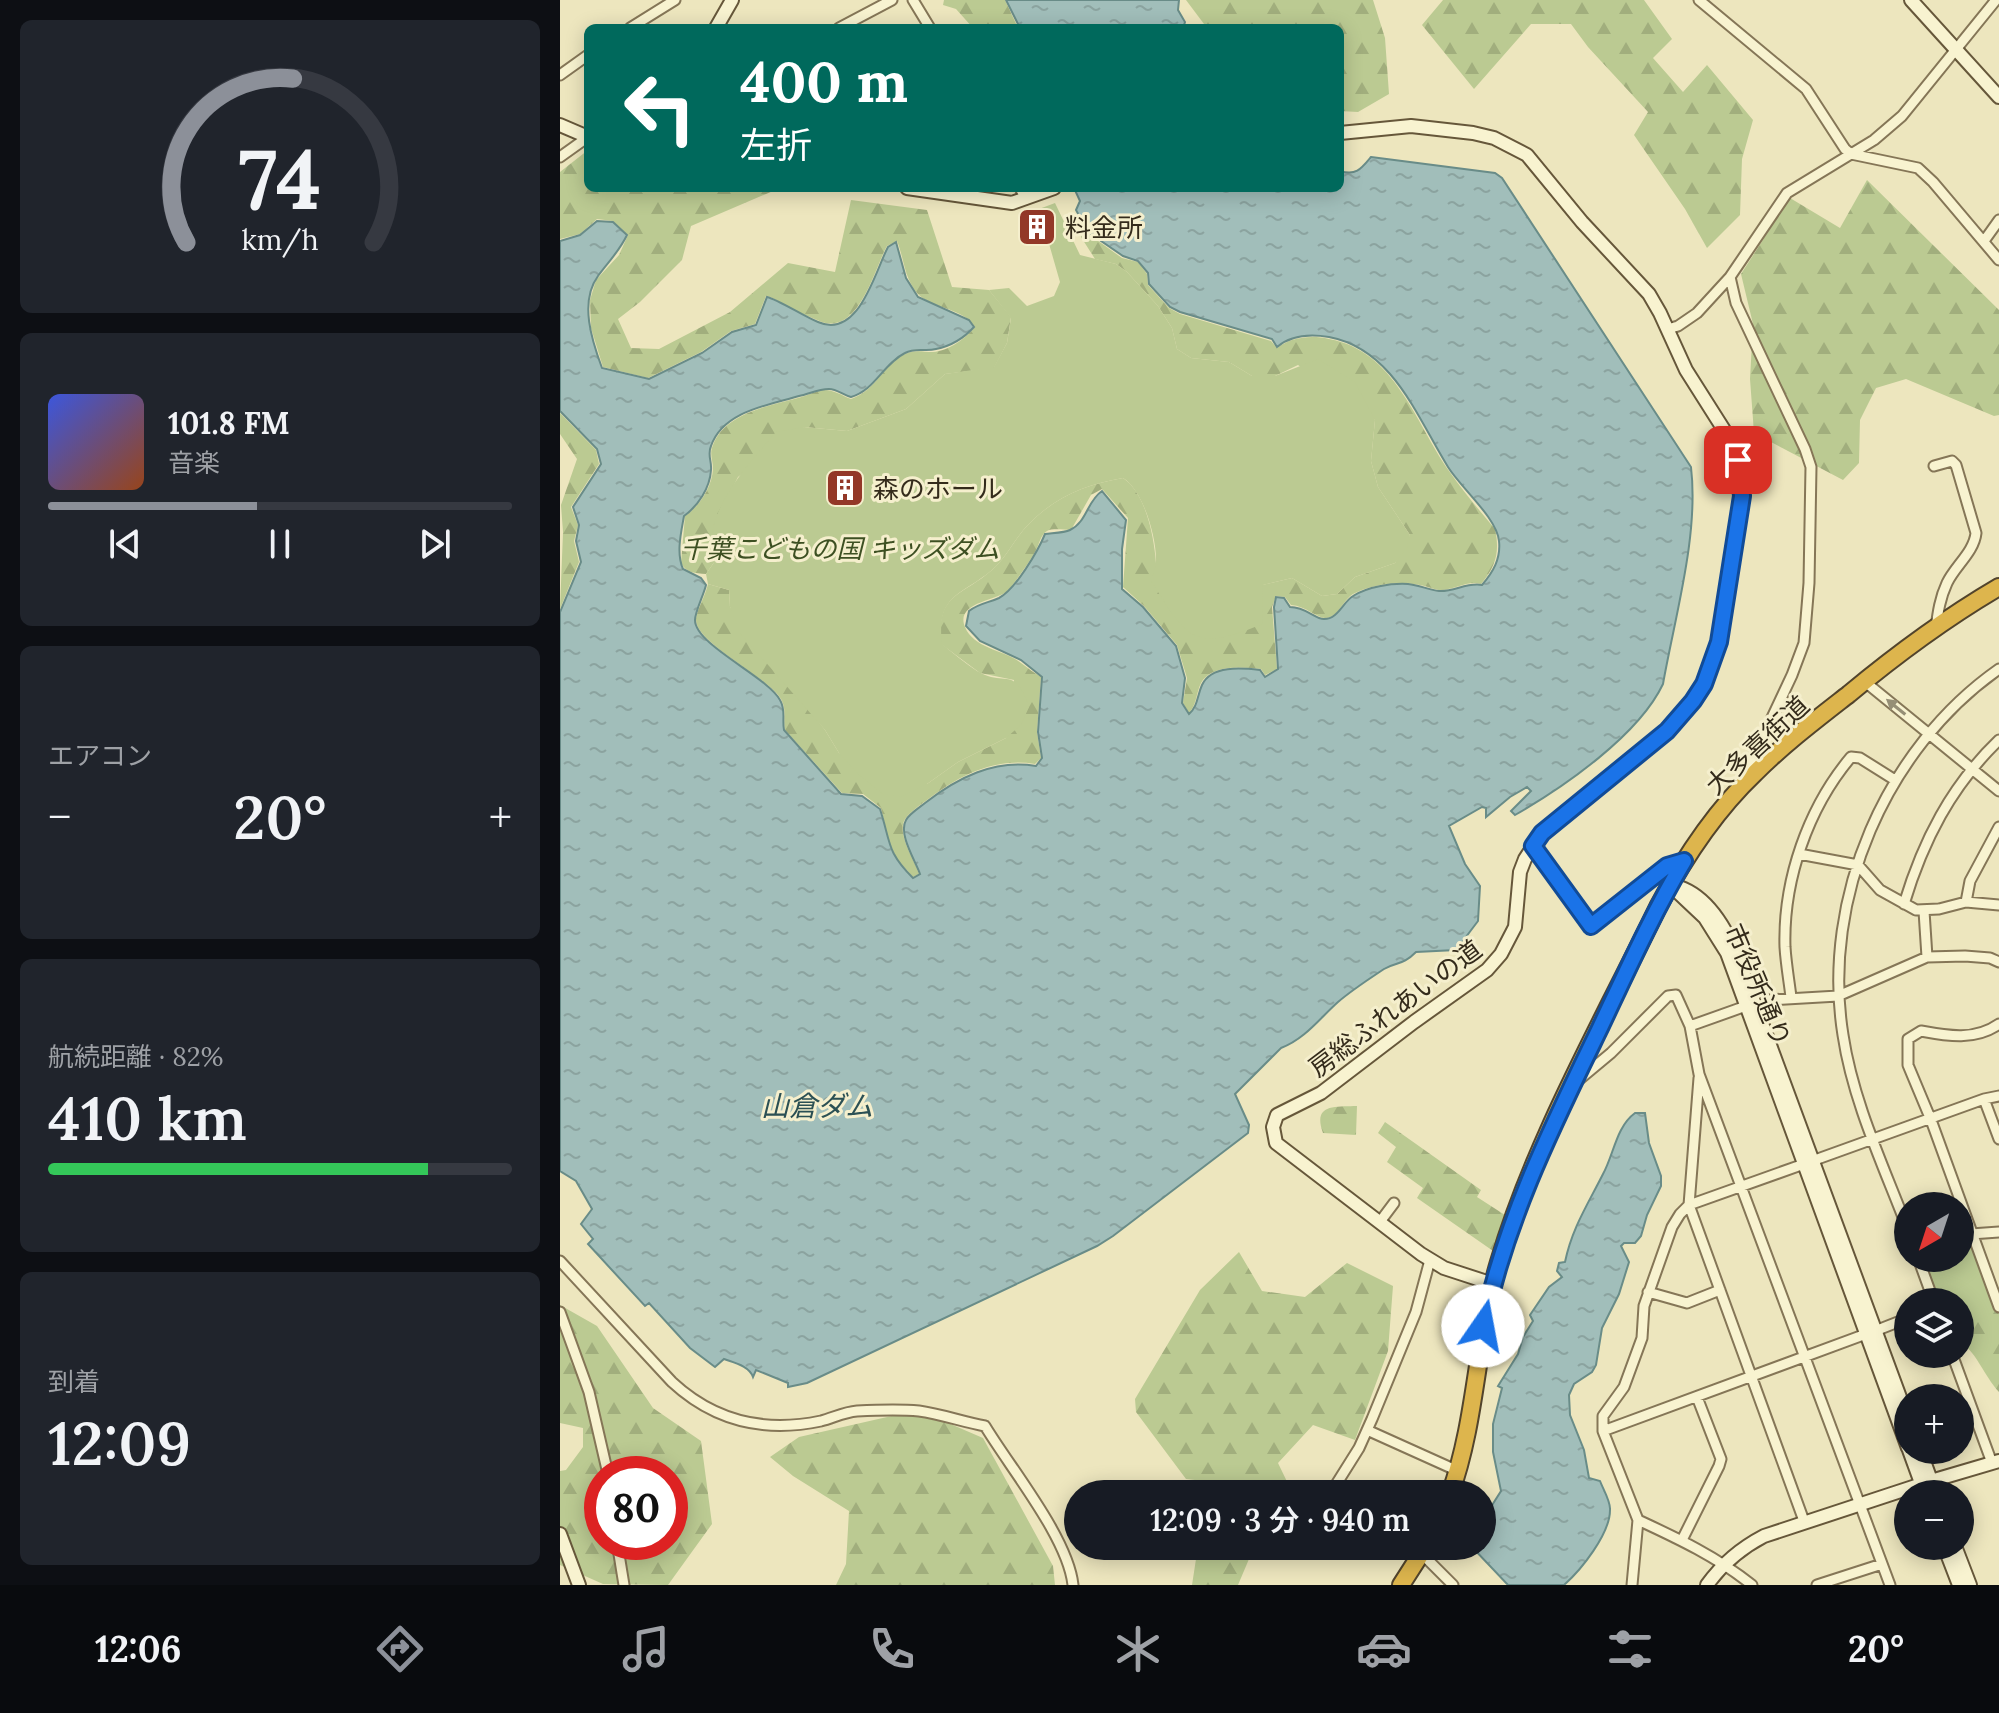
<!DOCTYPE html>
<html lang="ja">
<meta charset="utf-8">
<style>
:root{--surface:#171b24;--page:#20242c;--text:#f1f3f6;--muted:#9ea1a6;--line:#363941;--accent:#8c9099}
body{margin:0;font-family:Lora,"Noto Sans JP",serif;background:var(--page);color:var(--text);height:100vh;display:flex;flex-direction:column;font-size:30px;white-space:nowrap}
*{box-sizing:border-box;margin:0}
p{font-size:26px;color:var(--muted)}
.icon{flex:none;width:44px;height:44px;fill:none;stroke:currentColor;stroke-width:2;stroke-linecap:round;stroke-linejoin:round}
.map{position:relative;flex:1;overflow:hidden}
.drawer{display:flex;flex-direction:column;gap:20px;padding:20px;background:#0d0f14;width:560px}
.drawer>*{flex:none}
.banner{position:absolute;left:24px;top:24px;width:760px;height:168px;border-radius:12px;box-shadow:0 4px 20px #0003;background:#00695c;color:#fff;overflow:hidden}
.needle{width:52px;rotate:219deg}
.controls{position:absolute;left:1334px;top:1192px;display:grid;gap:16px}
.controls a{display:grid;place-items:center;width:80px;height:80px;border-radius:50%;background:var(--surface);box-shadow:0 4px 20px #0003;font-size:40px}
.speed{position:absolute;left:24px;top:1456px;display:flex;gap:16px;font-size:40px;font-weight:700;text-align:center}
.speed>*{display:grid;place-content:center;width:104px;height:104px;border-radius:50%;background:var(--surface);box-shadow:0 4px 20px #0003;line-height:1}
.speed .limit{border:12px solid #d22;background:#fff;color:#111}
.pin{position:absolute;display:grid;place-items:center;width:68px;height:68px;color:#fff;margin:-34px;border-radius:16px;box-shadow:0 4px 12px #0006}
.me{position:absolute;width:88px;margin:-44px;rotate:12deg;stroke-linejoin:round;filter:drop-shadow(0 0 6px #0008)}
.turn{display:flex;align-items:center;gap:28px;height:168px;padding:0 24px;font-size:36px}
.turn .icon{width:104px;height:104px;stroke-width:2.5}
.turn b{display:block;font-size:56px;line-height:68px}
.big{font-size:60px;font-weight:600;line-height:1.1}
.drawer .card{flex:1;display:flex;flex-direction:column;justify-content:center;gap:12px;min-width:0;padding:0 28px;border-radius:12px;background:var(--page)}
.drawer .dial{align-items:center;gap:0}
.dial svg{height:208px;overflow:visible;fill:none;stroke:var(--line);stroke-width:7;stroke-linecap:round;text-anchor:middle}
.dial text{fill:var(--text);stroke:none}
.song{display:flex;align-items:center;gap:24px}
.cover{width:96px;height:96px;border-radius:12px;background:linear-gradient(135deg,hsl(230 70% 55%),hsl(20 70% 35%))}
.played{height:8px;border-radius:4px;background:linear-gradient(90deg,var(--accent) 45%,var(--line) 45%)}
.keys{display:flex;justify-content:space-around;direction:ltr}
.heat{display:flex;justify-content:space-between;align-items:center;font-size:44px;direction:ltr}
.charge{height:12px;border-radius:6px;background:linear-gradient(90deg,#34c759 82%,var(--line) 0)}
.trip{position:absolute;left:504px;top:1480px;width:432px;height:80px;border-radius:40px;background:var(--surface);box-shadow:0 4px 20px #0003;font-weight:600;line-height:80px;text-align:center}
.menu{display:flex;height:128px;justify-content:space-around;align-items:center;background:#090b0e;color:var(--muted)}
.menu .icon{width:56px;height:56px}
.menu .active{color:var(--accent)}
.menu b{font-size:36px;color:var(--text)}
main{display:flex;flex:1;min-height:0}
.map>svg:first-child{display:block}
.forest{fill:url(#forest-firs);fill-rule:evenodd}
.park{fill:#bbca92}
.water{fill:url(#water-ripples);stroke:#698c88;stroke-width:2}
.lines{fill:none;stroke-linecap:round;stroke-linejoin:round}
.street-casing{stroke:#857657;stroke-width:13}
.secondary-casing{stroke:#66573a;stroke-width:16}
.highway-casing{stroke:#52442c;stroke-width:20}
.street{stroke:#f8f3d0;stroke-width:9}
.secondary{stroke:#f8f3d0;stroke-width:12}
.highway{stroke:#ddb54d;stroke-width:16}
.oneway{fill:#968f76}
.route-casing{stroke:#114b97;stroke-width:20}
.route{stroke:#1a73e8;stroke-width:14}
.labels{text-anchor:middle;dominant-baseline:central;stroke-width:6;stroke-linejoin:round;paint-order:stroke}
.poi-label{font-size:26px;fill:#342b1b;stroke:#f5efcd;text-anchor:start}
.park-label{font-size:26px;font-style:italic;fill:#3d5022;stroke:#f5efcd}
.street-label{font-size:26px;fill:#342b1b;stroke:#f5efcd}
.water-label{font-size:28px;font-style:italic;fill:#2b5054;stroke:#f5efcd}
</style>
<main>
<section class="drawer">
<div class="card dial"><svg viewBox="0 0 100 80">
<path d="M14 69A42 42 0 1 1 86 69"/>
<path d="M14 69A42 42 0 0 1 55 6" stroke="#8c9099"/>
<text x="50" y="56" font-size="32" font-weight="700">74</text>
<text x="50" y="72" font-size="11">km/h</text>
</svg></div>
<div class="card">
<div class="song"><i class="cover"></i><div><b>101.8 FM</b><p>音楽</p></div></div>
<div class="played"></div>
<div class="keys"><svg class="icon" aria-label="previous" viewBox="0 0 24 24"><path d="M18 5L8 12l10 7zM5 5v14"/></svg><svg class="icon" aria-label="pause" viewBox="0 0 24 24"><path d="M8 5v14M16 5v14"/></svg><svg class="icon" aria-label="next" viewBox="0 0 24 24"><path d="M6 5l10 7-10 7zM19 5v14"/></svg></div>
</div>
<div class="card"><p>エアコン</p>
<div class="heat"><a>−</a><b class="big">20°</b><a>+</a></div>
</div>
<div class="card"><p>航続距離 · 82%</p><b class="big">410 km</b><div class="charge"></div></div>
<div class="card"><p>到着</p><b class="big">12:09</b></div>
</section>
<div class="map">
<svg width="1439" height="1585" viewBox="0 0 1439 1585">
<defs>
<pattern id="forest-firs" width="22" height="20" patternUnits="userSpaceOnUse" patternTransform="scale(2)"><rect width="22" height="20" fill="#bbca92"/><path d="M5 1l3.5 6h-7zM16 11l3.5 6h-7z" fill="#a1ae7d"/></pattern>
<pattern id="water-ripples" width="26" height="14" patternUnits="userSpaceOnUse" patternTransform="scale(2)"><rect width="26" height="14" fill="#a1beba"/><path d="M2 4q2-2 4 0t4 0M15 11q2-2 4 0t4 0" fill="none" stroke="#8ba39f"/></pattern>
</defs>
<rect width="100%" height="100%" fill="#ede6be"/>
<!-- forest -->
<path class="forest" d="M384 0H445L458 28H413L396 9 383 5Z
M626 0H813L825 38 829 94 798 112 780 111V28H647Z
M883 0H1084L1112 39 1093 58 1123 92 1147 65 1193 120 1182 159 1180 215 1147 248 1125 209 1074 135 1088 112 1028 47 1011 24H971L914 89 862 25Z
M28 150V188H220L131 226 122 260 80 302 58 319 71 348 99 349 170 312 228 263 275 272 291 200 367 210 392 287 429 290 451 317 447 343 434 368 385 374 346 409 287 431 244 427 178 477 160 513 152 539 155 561 146 574C135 573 126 573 121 563L125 516C139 507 152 487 153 469 153 460 149 454 153 445 165 413 209 406 238 398 246 396 254 392 262 390 273 389 281 395 291 399 315 391 322 367 343 355 355 349 361 352 373 352 389 351 406 338 415 327 402 307 371 309 357 293 344 277 344 258 337 241L327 246C314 269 298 340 257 320 246 315 233 310 222 304 215 301 214 297 206 296L195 324 171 331 141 352 88 378 43 367 31 328 30 300 36 280 59 255 68 235 53 221 37 219 20 234 0 239V172Z
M1307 180 1439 310V415L1434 416 1346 379 1316 388 1300 420 1299 463 1283 480 1194 433 1190 379 1193 324 1181 274 1230 198 1280 228Z
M522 233H527L562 258 578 262 587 274 588 285 609 308 620 314 711 341 717 348C732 337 751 335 769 339 835 351 855 422 889 471 903 491 919 510 935 529 940 552 936 566 921 584 907 580 893 591 879 590 873 589 866 586 860 585 839 581 812 584 793 594 783 600 778 618 765 618 757 618 746 606 731 605L725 597 716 596 712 607 717 669 705 675 701 669C683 667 652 664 641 683 636 693 637 704 629 713L623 703 627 678 617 645 584 606 563 587 568 518 542 489 531 495 511 530C504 530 493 528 487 531 480 535 479 546 475 552 470 561 453 586 446 592 434 601 395 603 405 627 414 649 445 650 461 663 468 668 474 673 481 677L477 732 481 758 475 764C435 757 398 776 367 800 360 805 348 813 344 821 338 836 354 859 359 874L353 877 337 859 329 842 321 808 303 794 282 793 225 730C223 719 227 710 221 699 209 678 136 643 136 620 136 612 146 594 148 584L169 590 170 607 265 730 279 753 367 784 398 762 446 738 454 680 420 673 381 644C376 593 401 597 432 570 446 558 454 540 466 527 494 497 524 485 563 478 586 493 594 537 596 563L701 624 702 585 732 578 762 596 777 594 795 577 835 563 850 535 818 487 811 461 815 420 738 365 715 376H692L669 362 631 358 617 349 612 328 598 306 567 272 556 264 535 259 521 237Z
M0 413 36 450 39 464 11 507 18 525 14 541 19 562 0 609 3 532 1 505 17 459 0 434Z
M797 1106 796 1135 763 1133C752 1103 776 1107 797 1106Z
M825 1122 921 1190 917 1197 948 1217 936 1253 857 1198 863 1188 827 1162 836 1147 818 1133Z
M679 1252 702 1291 745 1297 787 1263 833 1286 828 1351 795 1440 753 1425 718 1463 733 1494H669L652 1482 626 1479 576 1412 575 1399 640 1290Z
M1400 1302 1435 1309 1439 1314V1392C1423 1374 1419 1356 1400 1341Z
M0 1305 37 1326 93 1408 141 1441 152 1524 108 1585 43 1584 0 1565V1471L6 1470 23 1447V1428L0 1423ZM42 1474H110V1542H42Z
M358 1410 423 1438 493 1566 495 1585H276L286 1564 289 1511 233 1476 210 1457 239 1437Z
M638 1546H704L689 1559 678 1585H632Z"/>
<!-- park -->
<path class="park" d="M495 203 520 255 556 264 567 272 598 306 612 328 617 349 631 358 669 362 692 376H715L758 359 795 382 815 420 811 461 818 487 850 535 847 548 835 563 795 577 777 594 762 596 732 578 703 585 702 624C633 653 628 639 591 581 593 575 596 568 596 562 597 538 583 490 563 478 524 485 494 497 466 527 454 540 446 558 432 570 401 596 376 594 382 644 393 653 405 663 417 671 446 688 454 664 469 707L461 725 446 738 398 762 367 784 341 797 323 794 299 775 279 753 265 730 180 633 170 607 169 590 148 584 146 574 155 561C154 555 152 548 152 541 151 503 193 459 216 432L244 427 287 431 346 409 385 374 434 367 447 343 451 318 429 290 449 288 467 306 494 296 500 282 479 209Z
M1408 1238 1435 1310 1400 1331V1302H1377L1361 1258H1400V1241Z"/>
<!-- water -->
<path class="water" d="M446 0H619L618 10 625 22 623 28H460Z
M811 157 935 173 942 178 1131 467C1139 535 1115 616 1103 684 1079 735 1004 787 955 815L951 811 971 791 967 787 950 797 926 817V808L922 807 889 826 905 864 920 886 918 921 896 950 856 952C842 966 838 961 824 969 809 979 792 990 778 1002 760 1018 745 1039 721 1048L675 1094 689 1125 688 1133 553 1236 537 1246 247 1383 228 1387V1383L196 1370 193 1377C189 1366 175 1363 164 1359L155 1367 130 1348 89 1303 85 1306 28 1244 33 1239 21 1224 32 1209 16 1181 0 1171V612L21 562 16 541 19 525 13 507 41 464 37 449 0 411V241L20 235 37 221 53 222 67 235C59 252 48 262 38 276 19 302 32 341 42 368L89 379 142 353 172 332 196 325 207 297C219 300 243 316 258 322 299 340 315 271 328 247L336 242 346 278 358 297 409 320 414 327C404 338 391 346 376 349 365 352 356 347 345 353 323 364 315 390 291 397 283 395 277 389 269 389 258 389 249 394 239 396 209 405 163 411 151 446 147 455 152 461 151 470 150 488 138 506 124 516 121 533 116 553 123 569L141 578 146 585C144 594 135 612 135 620 135 645 208 677 220 700 226 710 222 719 224 730L281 794 302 796 320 809C331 843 326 851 353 878L360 874C355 860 338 834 346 820 349 814 360 807 365 803 397 778 434 759 476 766L482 758 478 732 482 677 461 660 420 641 406 626 409 611C419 603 428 603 439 598 455 590 478 551 485 534 492 533 504 533 510 530 527 522 527 501 542 491L566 520 562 549V589L583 607 616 646 625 678 622 703 629 714C638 706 637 696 642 685 651 665 682 668 700 670L705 677 718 669 714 607 716 597 724 598 730 607C746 607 755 619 764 619 778 619 783 602 793 596 807 587 831 583 848 584 859 585 869 590 879 591 894 592 907 582 922 585 933 572 941 559 939 541 937 518 901 488 888 467 857 417 833 349 769 337 751 334 731 335 717 347L712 339 620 312 610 307 589 284 588 273 578 261 563 256 528 232 516 210 520 201 514 188H780V171C796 176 801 169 811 157Z
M1075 1113H1085L1089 1143 1101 1176V1186L1087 1215 1081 1236 1075 1243H1064L1061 1246 1069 1262 1059 1294 1042 1328 1036 1365 1032 1372 1014 1384 1009 1395 1010 1415 1024 1450 1029 1478 1040 1481C1043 1489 1051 1502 1050 1510 1050 1534 1021 1570 1004 1585H948L911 1546H922V1521L941 1491 933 1452V1424L942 1388 938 1386 958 1354 963 1337 973 1321 970 1315 989 1287 1002 1277 997 1271 999 1263 1005 1262C1012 1228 1028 1204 1043 1174 1054 1154 1056 1127 1075 1113Z"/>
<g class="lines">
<defs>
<path id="street" d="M353 0 370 28
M1139 0 1246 89 1285 149 1291 154 1358 168 1373 182 1439 260
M70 28 115 0
M279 28 332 0
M0 75 28 55
M0 157 28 137
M460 188 466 199
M1424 241 1439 220
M1170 277 1176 303 1245 449 1251 467 1249 583 1244 643 1232 675 1193 758 1192 775
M1108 329 1118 326 1137 313 1170 277 1227 193 1314 140 1342 116 1436 0
M1374 466 1392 461 1396 465 1416 533C1414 552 1395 566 1387 583 1380 598 1378 612 1376 628
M1304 681 1439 791
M973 846 1027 925 1031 926 1107 866 1122 862
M1239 854 1298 865 1320 890 1356 910 1379 909 1406 902 1439 905
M1406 902 1410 881 1439 827
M1344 904C1363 841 1391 786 1439 740
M1364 911 1367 957
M1231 997C1229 980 1226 964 1225 947 1223 880 1248 808 1291 757L1300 758 1335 780
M1208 1000 1278 996 1367 957 1405 956 1430 958 1439 962
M1439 1024C1415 1041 1388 1036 1361 1031L1348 1039V1065L1371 1120 1439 1307
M1130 1026 1186 1006
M1139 1078 1129 1205 1244 1521
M1015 1083 1051 1053 1108 996 1116 995 1130 1026 1139 1074 1330 1585
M1424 1099 1439 1139
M1252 1161 1424 1099 1439 1096
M819 1223 834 1203
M1348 1230C1324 1167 1293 1102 1283 1035 1261 898 1326 748 1439 669
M1400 1238 1411 1234 1439 1232
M1358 1258 1374 1302
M0 1261 112 1382C154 1421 204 1433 261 1421 273 1418 284 1412 297 1411 316 1410 339 1409 359 1411 381 1414 403 1422 425 1426 451 1469 508 1538 513 1585
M1088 1292 1127 1303 1160 1290
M0 1312 29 1392 48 1474
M1315 1331 1348 1318
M1392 1354 1432 1463
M807 1430 898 1471
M1043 1431 1306 1334
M772 1491 799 1448 812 1419 856 1312 870 1260
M1078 1520C1119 1539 1157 1557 1192 1585
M1122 1540 1159 1466 1161 1459 1137 1397
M57 1542 64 1585
M862 1554 893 1585
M1072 1585 1078 1520 1043 1431V1416L1064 1387 1082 1338 1084 1306 1112 1227 1120 1214 1129 1205 1244 1164
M1257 1585 1322 1564"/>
<path id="secondary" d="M1351 0 1439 97
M156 28 172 0
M0 125 28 137
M780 133 851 126 913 133 934 138 967 155 1022 222 1089 294 1100 313 1126 370 1171 441 1181 479 1182 496 1159 642 1144 684 1133 701 1107 731 982 833 965 859 960 872 955 927 941 954 927 970 854 1022 761 1093 717 1115 713 1127 716 1143 861 1254 884 1268 933 1284
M347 188 452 203 494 188
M1110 885 1145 918 1167 953 1348 1448
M1110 885C1143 890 1164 925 1176 953L1348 1419
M1349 1450 1365 1494
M1360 1450 1376 1494
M0 1534 19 1585
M1384 1546 1399 1585
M1395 1546 1410 1585
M1147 1585C1162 1564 1181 1548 1204 1536L1371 1481 1439 1461"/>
<path id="highway" d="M890 1494C917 1420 916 1338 939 1262 975 1140 1043 1021 1098 907 1124 858 1155 811 1195 773 1224 744 1257 719 1289 694 1336 655 1386 618 1439 587
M841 1585 866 1546"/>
</defs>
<!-- street casing -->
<use href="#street" class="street-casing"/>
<!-- secondary casing -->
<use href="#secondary" class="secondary-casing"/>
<!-- highway casing -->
<use href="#highway" class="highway-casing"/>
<!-- street -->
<use href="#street" class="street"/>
<!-- secondary -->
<use href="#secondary" class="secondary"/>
<!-- highway -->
<use href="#highway" class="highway"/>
</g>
<!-- one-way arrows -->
<defs><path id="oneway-solid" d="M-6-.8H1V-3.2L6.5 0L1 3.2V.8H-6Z" transform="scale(2)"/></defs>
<use class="oneway" href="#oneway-solid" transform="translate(1336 707) rotate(-141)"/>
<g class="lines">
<defs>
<path id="route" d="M923 1326C947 1217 991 1129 1039 1030 1066 973 1092 915 1124 861L1107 866 1031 926 973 846 982 833 1107 731 1133 701 1144 684 1159 642 1182 496 1178 460"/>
</defs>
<!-- route casing -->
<use href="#route" class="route-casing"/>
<!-- route -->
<use href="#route" class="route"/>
</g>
<!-- icons -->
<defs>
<symbol id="building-square" viewBox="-11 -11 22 22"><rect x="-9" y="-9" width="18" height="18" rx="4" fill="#933828" stroke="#f5efcd"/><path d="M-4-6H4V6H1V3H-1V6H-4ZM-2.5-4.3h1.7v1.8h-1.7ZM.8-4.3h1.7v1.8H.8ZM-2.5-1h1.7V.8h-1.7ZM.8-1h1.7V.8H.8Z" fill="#fff"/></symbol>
</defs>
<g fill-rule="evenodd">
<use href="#building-square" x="455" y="205" width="44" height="44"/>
<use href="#building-square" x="263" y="466" width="44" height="44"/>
</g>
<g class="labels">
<!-- poi labels -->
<g class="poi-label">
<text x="505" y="227">料金所</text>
<text x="313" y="488">森のホール</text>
</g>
<!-- park labels -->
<g class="park-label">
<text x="280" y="548">千葉こどもの国 キッズダム</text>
</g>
<!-- street labels -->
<g class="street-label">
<text transform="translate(1197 745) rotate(-43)">大多喜街道</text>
<text transform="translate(1198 985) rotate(67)">市役所通り</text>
<text transform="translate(835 1008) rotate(-37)">房総ふれあいの道</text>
</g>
<!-- water labels -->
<g class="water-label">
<text x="257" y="1106">山倉ダム</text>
</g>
</g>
</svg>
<div class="controls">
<a><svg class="needle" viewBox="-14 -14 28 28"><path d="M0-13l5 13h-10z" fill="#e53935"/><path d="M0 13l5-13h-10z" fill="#9ea1a6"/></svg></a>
<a><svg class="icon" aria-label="layers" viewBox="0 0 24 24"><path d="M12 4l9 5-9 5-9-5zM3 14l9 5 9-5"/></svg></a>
<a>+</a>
<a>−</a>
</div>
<div class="speed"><div class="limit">80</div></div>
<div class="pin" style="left:1178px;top:460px;background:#d93025"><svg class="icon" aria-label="arrive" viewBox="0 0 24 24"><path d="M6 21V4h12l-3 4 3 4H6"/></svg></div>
<svg class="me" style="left:923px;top:1326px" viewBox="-20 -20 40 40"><circle r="19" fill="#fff"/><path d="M0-13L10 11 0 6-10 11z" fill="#1a73e8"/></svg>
<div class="trip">12:09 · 3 分 · 940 m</div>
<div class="banner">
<div class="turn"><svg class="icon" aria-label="left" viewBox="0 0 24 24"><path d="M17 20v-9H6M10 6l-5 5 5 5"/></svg><div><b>400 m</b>左折</div></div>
</div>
</div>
</main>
<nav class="menu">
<b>12:06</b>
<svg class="icon active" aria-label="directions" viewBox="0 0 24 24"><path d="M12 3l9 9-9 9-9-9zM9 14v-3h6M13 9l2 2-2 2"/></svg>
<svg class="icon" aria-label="music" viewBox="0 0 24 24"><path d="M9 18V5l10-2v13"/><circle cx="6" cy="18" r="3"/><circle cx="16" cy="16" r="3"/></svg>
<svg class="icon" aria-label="phone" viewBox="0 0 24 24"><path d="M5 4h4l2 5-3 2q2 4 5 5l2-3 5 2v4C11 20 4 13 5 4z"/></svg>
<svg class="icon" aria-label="climate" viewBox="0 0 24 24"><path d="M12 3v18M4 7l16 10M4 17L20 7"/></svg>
<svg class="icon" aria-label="car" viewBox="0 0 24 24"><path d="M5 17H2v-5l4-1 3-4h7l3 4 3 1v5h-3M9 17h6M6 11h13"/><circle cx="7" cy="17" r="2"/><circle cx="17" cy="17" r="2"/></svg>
<svg class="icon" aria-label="filters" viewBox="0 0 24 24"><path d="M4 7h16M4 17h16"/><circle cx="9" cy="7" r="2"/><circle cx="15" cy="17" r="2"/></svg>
<b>20°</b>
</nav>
